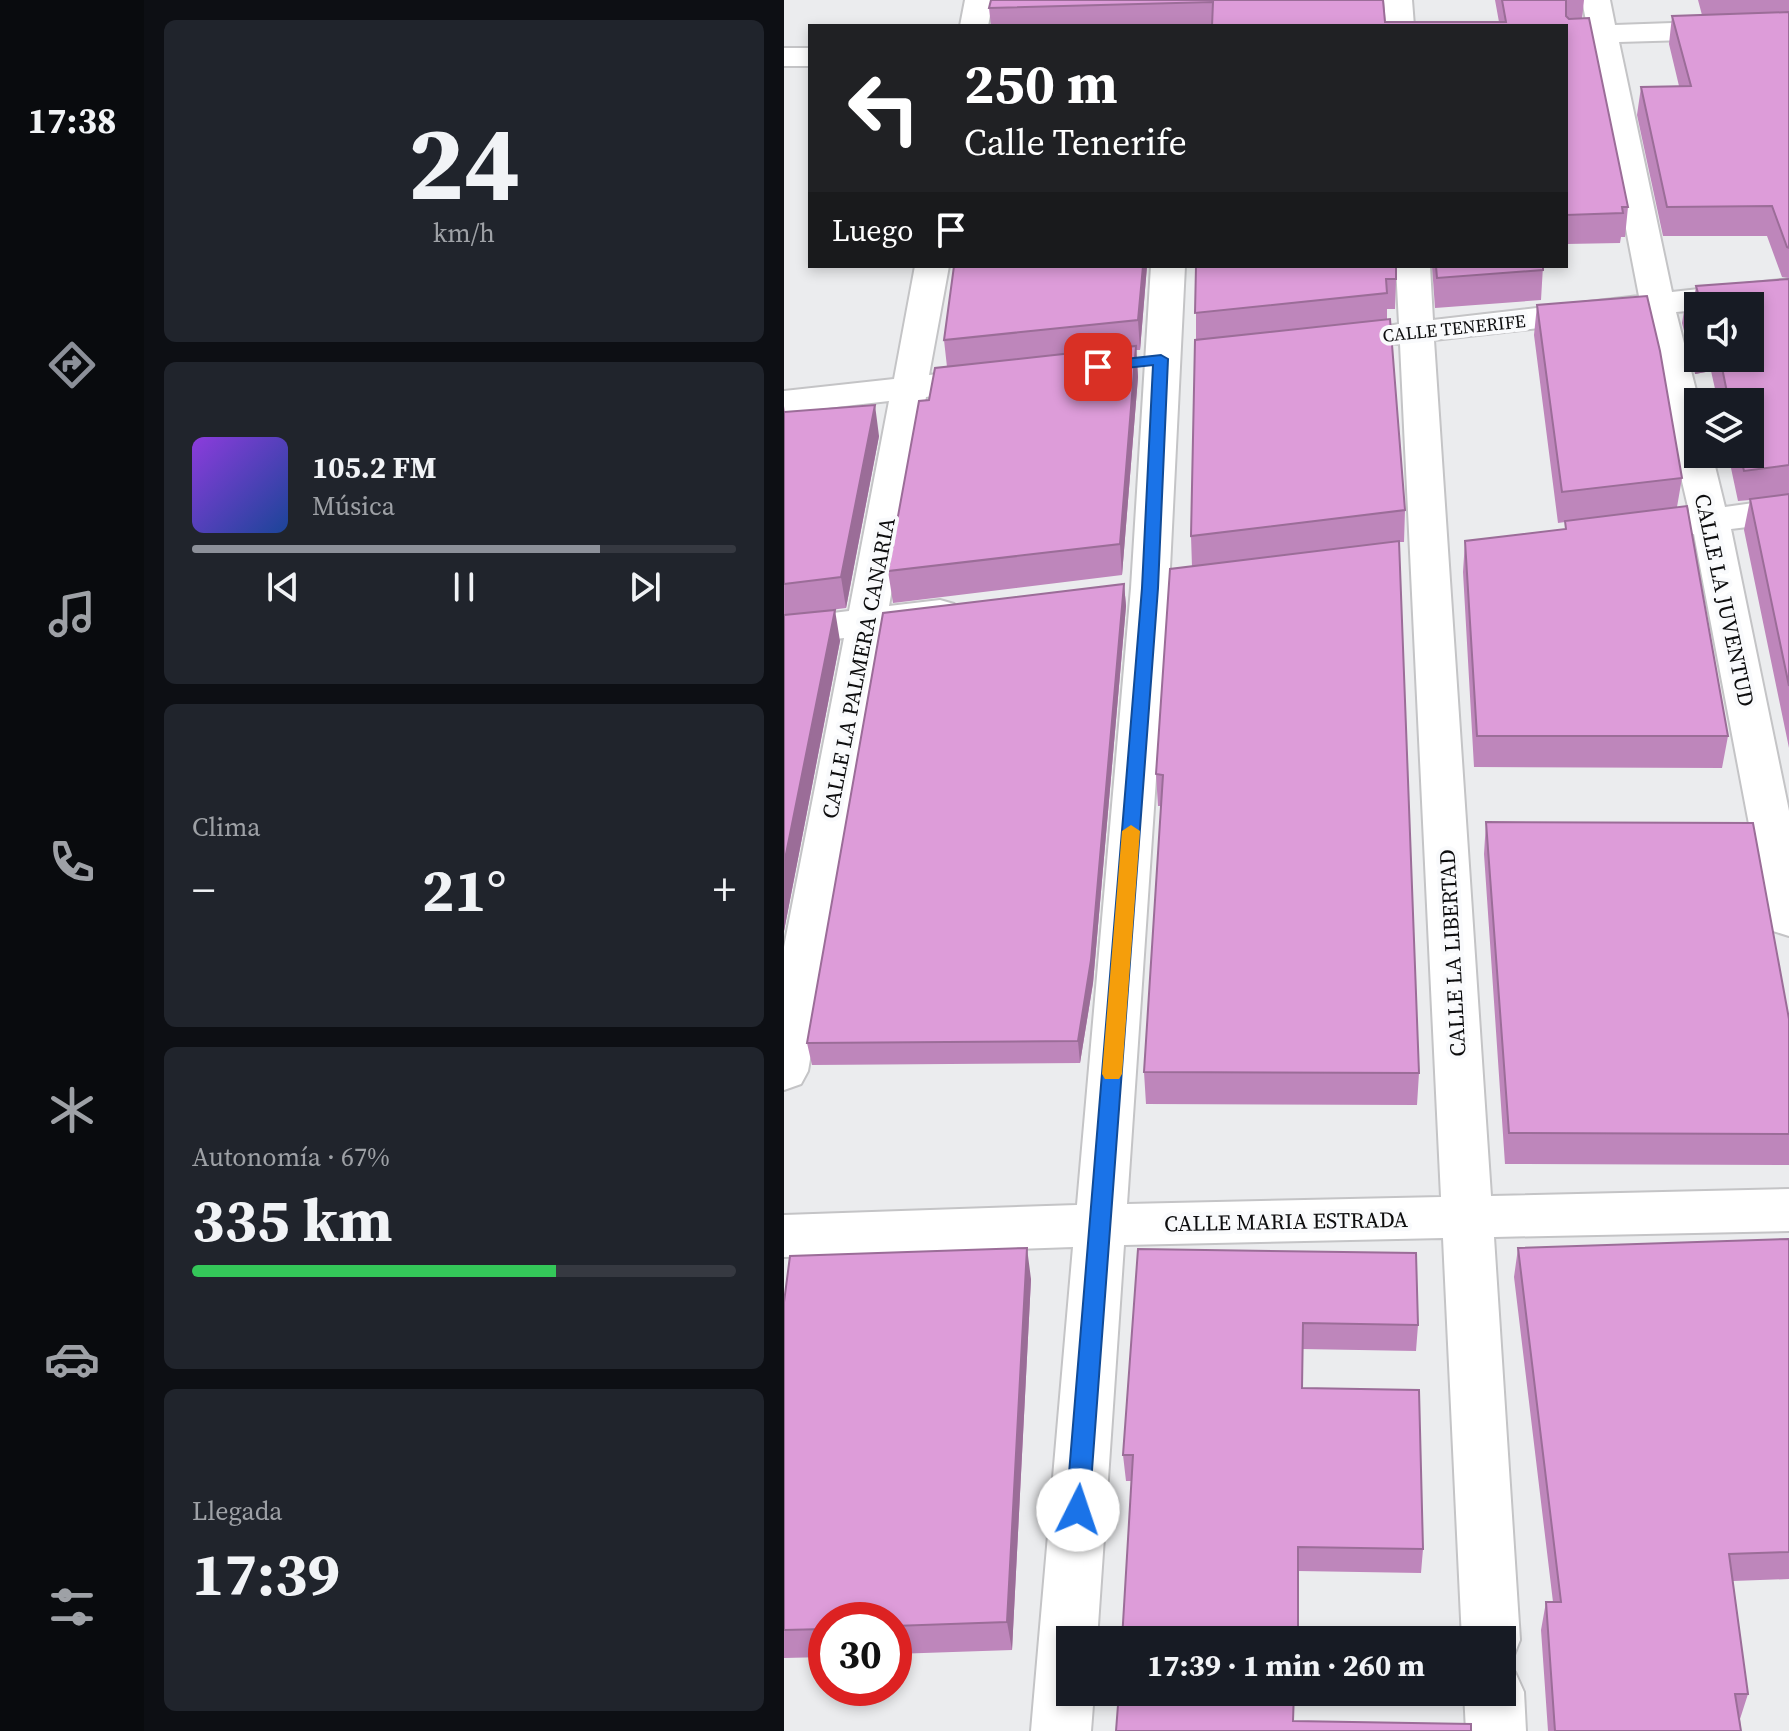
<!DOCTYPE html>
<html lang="es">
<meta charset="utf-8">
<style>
:root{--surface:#171b24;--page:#20242c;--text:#f1f3f6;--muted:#9ea1a6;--line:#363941;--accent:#8c9099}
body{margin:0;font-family:"Source Serif 4",serif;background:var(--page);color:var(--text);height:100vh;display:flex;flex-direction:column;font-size:30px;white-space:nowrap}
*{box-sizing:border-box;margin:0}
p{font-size:26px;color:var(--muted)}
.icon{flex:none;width:44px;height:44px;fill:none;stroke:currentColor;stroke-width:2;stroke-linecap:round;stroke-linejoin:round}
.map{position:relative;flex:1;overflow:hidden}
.drawer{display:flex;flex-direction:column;gap:20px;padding:20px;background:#0d0f14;width:640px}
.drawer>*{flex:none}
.hud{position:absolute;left:24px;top:24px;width:760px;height:244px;border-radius:0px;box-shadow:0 4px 12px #0003;background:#202124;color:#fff;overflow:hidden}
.buttons{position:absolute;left:900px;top:292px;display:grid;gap:16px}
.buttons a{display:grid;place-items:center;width:80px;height:80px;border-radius:0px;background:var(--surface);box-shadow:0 4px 12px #0003;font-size:40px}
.speed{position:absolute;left:24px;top:1602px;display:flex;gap:16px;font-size:40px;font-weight:700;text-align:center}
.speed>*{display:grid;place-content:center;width:104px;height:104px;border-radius:50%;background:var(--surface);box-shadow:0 4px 12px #0003;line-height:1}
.speed .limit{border:12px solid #d22;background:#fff;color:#111}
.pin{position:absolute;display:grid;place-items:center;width:68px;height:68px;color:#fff;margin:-34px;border-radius:16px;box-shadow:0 4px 12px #0006}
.me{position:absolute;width:88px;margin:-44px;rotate:4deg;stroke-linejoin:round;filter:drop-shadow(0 0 6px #0008)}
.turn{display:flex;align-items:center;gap:28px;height:168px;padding:0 24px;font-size:36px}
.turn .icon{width:104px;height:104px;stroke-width:2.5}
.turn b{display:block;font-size:56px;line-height:68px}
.then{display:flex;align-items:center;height:76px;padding:0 24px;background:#0003;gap:16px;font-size:30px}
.big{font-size:60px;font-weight:700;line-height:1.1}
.drawer .tile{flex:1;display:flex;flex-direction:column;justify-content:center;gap:12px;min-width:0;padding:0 28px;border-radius:12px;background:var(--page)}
.drawer .dial{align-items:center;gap:0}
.dial b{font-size:104px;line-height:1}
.song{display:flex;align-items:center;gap:24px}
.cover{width:96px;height:96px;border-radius:12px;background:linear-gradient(135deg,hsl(270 70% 55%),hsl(220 70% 35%))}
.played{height:8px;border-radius:4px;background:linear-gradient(90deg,var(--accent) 75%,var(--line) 75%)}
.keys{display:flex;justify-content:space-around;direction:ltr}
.heat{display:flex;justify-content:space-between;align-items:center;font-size:44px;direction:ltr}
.charge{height:12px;border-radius:6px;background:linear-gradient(90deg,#34c759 67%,var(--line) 0)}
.trip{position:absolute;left:272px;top:1626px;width:460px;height:80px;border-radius:0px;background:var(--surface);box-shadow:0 4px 12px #0003;font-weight:700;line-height:80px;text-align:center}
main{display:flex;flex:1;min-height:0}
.menu{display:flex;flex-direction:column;width:144px;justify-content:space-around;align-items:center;background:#090b0e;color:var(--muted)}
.menu .icon{width:56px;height:56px}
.menu .on{color:var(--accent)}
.menu b{font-size:36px;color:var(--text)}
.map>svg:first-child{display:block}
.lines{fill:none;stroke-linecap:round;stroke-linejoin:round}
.minor-casing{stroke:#c4c4c6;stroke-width:4}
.minor{fill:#fff;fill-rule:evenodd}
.wall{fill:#be86bb;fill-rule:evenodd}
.shaded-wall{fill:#9b6d98}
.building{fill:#dd9cd9;stroke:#9b6d98;stroke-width:2}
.route{fill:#1a73e8;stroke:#114b97;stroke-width:2}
.slow{fill:#f59e0b}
.labels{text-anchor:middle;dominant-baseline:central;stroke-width:8;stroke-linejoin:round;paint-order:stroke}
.far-street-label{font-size:18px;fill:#0d0d0e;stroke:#f9fafc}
.street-label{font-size:22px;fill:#0d0d0e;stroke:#f9fafc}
</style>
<main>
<nav class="menu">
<b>17:38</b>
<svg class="icon on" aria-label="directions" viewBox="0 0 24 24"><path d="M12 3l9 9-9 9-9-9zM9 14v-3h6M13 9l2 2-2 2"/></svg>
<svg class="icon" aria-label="music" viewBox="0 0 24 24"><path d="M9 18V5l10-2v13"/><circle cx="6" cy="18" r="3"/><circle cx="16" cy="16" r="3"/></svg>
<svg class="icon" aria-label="phone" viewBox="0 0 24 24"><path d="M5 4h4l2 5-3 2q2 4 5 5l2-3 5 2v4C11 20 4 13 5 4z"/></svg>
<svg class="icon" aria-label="climate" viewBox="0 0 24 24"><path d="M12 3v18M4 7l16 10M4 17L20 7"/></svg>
<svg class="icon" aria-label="car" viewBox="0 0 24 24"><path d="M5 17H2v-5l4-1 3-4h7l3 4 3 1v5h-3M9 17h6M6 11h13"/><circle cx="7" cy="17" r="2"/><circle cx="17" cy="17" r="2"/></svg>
<svg class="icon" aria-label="filters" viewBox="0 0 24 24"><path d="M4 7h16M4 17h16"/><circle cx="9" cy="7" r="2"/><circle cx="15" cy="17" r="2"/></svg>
</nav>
<section class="drawer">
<div class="tile dial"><b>24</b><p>km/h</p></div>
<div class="tile">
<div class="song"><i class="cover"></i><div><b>105.2 FM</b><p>Música</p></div></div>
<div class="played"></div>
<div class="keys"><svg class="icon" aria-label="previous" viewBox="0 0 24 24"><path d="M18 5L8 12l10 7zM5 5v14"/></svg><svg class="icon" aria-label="pause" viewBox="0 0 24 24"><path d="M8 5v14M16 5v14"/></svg><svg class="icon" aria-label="next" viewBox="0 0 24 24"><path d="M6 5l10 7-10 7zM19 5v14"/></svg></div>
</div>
<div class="tile"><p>Clima</p>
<div class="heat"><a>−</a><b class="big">21°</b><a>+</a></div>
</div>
<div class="tile"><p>Autonomía · 67%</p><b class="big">335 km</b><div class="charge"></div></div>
<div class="tile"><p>Llegada</p><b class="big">17:39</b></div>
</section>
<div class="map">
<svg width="1005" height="1731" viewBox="0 0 1005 1731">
<rect width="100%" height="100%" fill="#ebecee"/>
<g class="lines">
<defs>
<path id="minor" d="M181 0H209L204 26H176Z
M600 0H628L630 26H602Z
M798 0H826L831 25 1005 19V37L835 42 888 292 1005 279V299L914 306V310L892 312 915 402 914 454H928L941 507 1005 498V522L947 529 1005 811V936L989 931 983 919 910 534 848 542 835 538 829 530 835 522 905 511 859 316 650 340 707 1196 1005 1189V1231L710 1237 736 1640 728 1660 718 1663V1640H678L659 1238 340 1245 313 1640H286V1692H310L307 1731H247L289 1247 0 1257V1215L293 1205 347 588 367 266H401L385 588 343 1204 657 1197 616 344 594 342 589 335 594 328 615 324 612 266H646L649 320 855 296 806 43 782 44V26H803Z
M0 48H26V66H0Z
M131 266H165L145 375 208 368 220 372 226 379 220 386 142 397 105 606 156 600 170 604 176 613 170 622 100 633 24 1071 17 1084 0 1090V947L60 638 0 645V619L65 611 105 401 0 413V391L110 379Z
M718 1667 731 1672 740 1692 742 1731H682L680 1692H718Z"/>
</defs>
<!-- minor casing -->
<use href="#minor" class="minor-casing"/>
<!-- minor -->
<use href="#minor" class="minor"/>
</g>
<!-- wall -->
<path class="wall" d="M417 0 601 22H715L711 0H800L798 19 844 207 841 237H837L836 243 782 244V26H207L205 8Z
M914 0H1005V278L998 277 983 236H879L853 115 857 87 895 86 885 44 888 16 918 15Z
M363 266 356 350H352L354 377 338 575 109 603 104 571 145 400 163 367 160 340Z
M412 266 612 279 611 309H603V319L621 510 620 542H615L635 1073 633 1105 362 1104 360 1072 377 806H374L372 774 408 567 407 536 412 339Z
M648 266H759L757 300 651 308Z
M1005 279V748L960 530 966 500 954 501 944 454H966V402H934L927 371 911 374 898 323 903 293H911L912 286ZM914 306 966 358H914Z
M753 305 898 478 893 507 944 736 938 768 690 767 679 572 681 541 781 529V522L774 523 750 335Z
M0 406 1 412 95 436 62 608 22 613 56 641 0 931Z
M340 584 342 606 309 983 296 1063 28 1065 23 1043Z
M702 822 1005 1019V1165L721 1164 700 854Z
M1005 1239V1579L949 1581 964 1694 956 1719 957 1731H764L757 1630 762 1602H769L730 1277 734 1248Z
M354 1249 634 1325 632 1351 518 1349V1388L639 1549 637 1573 514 1571V1640H338L348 1481H342L339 1455Z
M247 1279 228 1650 110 1654V1620H42V1657L0 1658V1302Z"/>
<!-- shaded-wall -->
<path class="shaded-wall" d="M359 266H363L356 350 354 320Z
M352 346 354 377 338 575 336 544Z
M914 355V358H929L927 371 911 374Z
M91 405 95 436 62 608 57 577Z
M340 584 342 606 309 983 296 1063 294 1041Z
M51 610 56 641 0 931V864Z
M243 1248 247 1279 228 1650 223 1622Z"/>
<!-- building -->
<path class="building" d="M207 0H599L601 22H722L718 0H782V16L785 19 805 18 844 207H838L839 213 782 215V26H428L429 2 205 8Z
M1005 12V248L1003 247 988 206 883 207 857 87 907 86 888 16Z
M170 266H359L354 320 160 340Z
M412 266H612V279H602L603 293 411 313Z
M652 266H759V270L653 278Z
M1005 279V465L960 471 956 454H966V402H945L936 358H966V306H914V337L903 293H914L912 286Z
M863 296 876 351 898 478 778 492 753 305Z
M606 319 621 510 407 536 411 340Z
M352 346 336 544 104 571 135 401 145 400 151 368Z
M91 405 57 577 0 584V412Z
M1005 494V686L966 499Z
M903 506 944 736H693L681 541 782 529 781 521Z
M615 541 635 1073 360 1072 379 775 372 774 386 569Z
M340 584 307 960 294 1041 23 1043 99 613Z
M51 610 0 864V615Z
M702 822 969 823 1005 1019V1134L725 1133Z
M1005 1239V1552L945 1554 964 1694H951L957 1731H771L762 1602H777L734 1248Z
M243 1248 223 1622 110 1626V1620H42V1629L0 1630V1302L6 1256Z
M354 1249 632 1253 634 1325 519 1323 518 1388 635 1390 639 1549 514 1547V1635H511V1640H338L349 1455H339Z
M335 1692H510L509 1721 687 1724V1731H332Z"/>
<!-- route -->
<path class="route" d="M377 355 384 359 374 588 305 1510 302 1517 294 1520 286 1517 282 1510 358 588 369 365 314 371 307 367 314 362Z"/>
<!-- slow -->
<path class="slow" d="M347 825 356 831 338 1074 335 1079H321L318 1074 338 831Z"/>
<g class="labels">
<!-- far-street labels -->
<g class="far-street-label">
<text transform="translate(670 328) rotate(-6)">CALLE TENERIFE</text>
</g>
<!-- street labels -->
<g class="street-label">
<text transform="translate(941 600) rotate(78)">CALLE LA JUVENTUD</text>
<text transform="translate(74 668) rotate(-79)">CALLE LA PALMERA CANARIA</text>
<text transform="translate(668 953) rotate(-93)">CALLE LA LIBERTAD</text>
<text transform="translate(502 1221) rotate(-1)">CALLE MARIA ESTRADA</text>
</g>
</g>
</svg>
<div class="buttons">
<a><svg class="icon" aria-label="sound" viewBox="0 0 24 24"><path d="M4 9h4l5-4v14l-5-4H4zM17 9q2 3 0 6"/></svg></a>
<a><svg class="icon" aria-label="layers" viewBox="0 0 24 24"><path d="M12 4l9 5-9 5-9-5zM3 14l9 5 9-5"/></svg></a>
</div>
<div class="speed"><div class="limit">30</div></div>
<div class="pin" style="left:314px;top:367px;background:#d93025"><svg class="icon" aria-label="arrive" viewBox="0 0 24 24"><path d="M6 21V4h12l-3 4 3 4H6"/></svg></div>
<svg class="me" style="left:294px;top:1510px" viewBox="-20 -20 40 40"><circle r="19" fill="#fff"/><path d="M0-13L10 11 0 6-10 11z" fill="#1a73e8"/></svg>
<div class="trip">17:39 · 1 min · 260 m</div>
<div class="hud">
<div class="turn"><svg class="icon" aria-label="left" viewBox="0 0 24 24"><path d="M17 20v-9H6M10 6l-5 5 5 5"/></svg><div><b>250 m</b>Calle Tenerife</div></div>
<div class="then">Luego<svg class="icon" aria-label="arrive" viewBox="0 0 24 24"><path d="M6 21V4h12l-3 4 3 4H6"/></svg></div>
</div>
</div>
</main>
